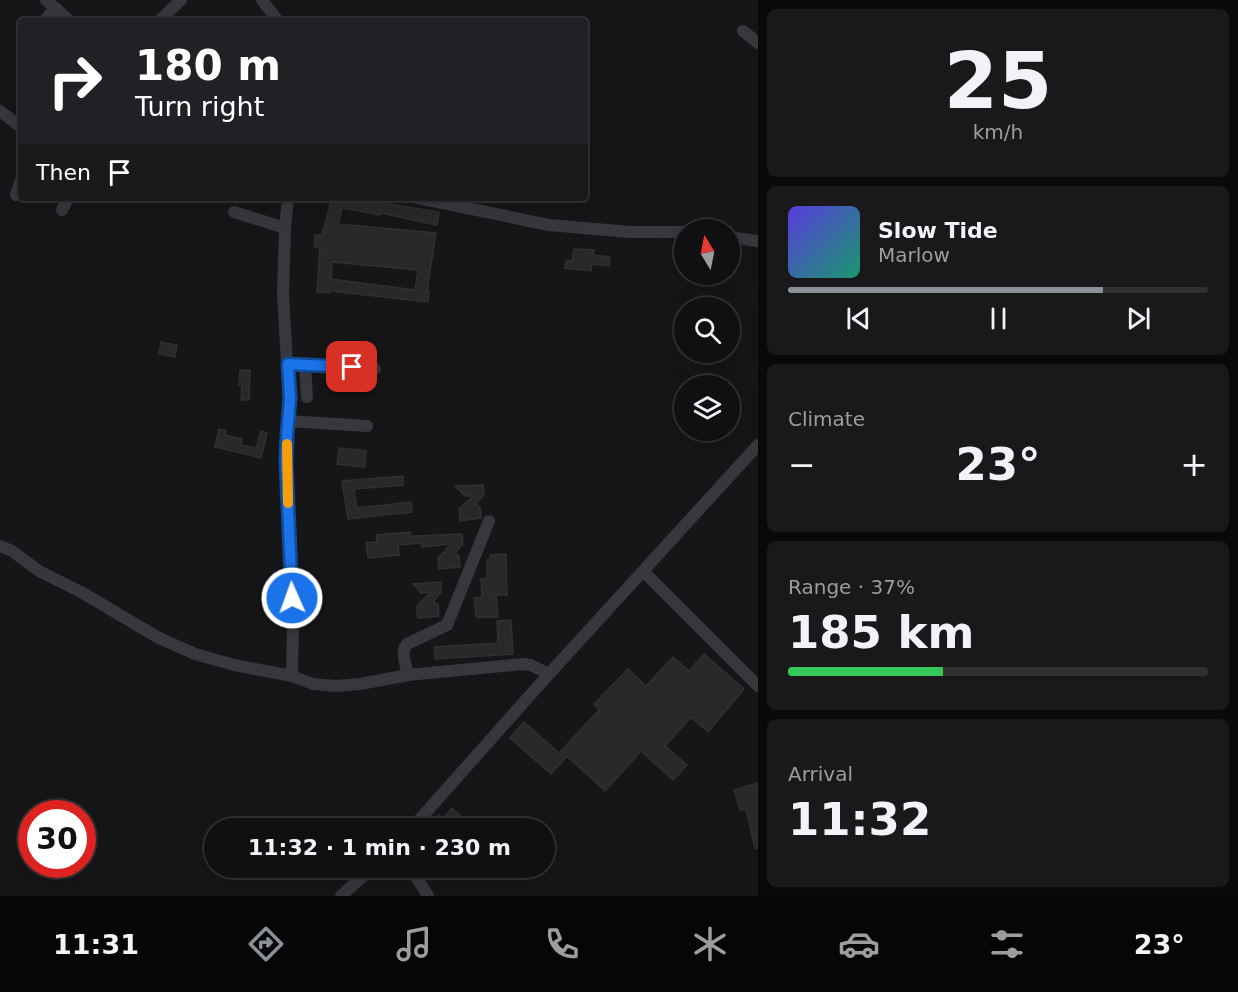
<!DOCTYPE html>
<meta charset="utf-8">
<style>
:root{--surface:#101012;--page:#19191b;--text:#f1f3f6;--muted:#9c9d9f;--line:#303032;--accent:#8c9099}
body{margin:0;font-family:"DejaVu Sans",sans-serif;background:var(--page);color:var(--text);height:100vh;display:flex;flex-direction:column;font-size:22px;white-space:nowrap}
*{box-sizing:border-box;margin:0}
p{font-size:20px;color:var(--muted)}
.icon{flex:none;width:33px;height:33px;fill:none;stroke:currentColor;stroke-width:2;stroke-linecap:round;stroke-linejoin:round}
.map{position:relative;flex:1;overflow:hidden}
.drawer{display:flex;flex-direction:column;gap:9px;padding:9px;background:#09090a;width:480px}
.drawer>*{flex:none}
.hud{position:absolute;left:18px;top:18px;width:570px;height:183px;border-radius:6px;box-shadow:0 6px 24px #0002,0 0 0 2px var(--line);background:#202124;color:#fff;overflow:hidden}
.needle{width:39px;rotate:350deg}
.controls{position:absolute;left:674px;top:219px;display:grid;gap:12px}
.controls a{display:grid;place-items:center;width:66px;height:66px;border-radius:50%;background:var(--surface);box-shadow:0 6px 24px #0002,0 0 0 2px var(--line);font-size:30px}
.speed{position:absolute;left:18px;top:800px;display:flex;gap:12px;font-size:30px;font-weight:700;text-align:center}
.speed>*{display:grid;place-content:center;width:78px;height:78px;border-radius:50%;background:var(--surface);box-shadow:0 6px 24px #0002,0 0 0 2px var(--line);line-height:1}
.speed .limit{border:9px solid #d22;background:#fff;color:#111}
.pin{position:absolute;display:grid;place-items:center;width:51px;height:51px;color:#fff;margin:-26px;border-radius:12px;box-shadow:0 3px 9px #0006}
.me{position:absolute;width:66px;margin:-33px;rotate:358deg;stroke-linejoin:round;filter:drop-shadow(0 0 4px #0008)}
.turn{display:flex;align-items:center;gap:21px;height:126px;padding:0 18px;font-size:27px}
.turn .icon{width:78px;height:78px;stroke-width:2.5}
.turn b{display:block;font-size:42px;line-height:51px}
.then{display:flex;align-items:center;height:57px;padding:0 18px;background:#0003;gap:12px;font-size:22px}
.big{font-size:45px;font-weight:700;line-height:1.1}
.drawer .widget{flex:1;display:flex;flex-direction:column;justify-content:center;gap:9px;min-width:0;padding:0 21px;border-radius:9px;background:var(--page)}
.drawer .dial{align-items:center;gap:0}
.dial b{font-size:78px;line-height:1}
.song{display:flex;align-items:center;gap:18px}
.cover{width:72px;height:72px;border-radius:9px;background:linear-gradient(135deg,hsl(250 70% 55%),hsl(160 70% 35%))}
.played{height:6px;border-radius:3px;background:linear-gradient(90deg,var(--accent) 75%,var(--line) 75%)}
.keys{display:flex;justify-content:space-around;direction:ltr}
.heat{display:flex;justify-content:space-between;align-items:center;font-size:33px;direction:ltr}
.charge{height:9px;border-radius:4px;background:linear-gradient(90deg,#34c759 37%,var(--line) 0)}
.trip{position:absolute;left:204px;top:818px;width:351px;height:60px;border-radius:30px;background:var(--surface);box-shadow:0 6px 24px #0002,0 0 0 2px var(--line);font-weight:700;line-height:60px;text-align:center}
.menu{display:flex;height:96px;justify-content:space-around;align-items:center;background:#060607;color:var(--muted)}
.menu .icon{width:42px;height:42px}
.menu .selected{color:var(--accent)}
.menu b{font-size:27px;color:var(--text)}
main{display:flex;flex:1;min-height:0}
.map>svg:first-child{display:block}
.building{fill:#29292c;stroke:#303034;stroke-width:1.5;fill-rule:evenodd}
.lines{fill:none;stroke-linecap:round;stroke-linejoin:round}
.minor{stroke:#37383d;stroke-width:12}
.route-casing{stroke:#114b97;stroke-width:15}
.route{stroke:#1a73e8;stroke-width:10}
.slow{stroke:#f59e0b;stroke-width:10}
</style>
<main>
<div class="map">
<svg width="758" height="896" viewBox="0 0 758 896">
<rect width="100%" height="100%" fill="#161618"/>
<!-- building -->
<path class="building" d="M332 198H351L439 212 437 225 381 213 380 215 342 208 338 224 436 233 427 291H429L428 302 330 291V293L317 292 320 247H314L315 235H322ZM332 262 418 270 415 290 331 279Z
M574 249 594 250 593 255 610 257 609 266 592 264 591 271 565 268 566 260 572 261Z
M161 342 177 345 175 357 159 354Z
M240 370H250L249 400H241L242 385H239Z
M219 429 226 431 225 435 242 439 241 445 256 448 261 431 267 433 261 458 215 447Z
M339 448 366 451 365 467 337 464Z
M403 476V485L354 489 357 508 411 502 412 512 348 519 342 481Z
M483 485 484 495 476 504 480 507 481 518 460 521 459 509 473 496H465L455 486Z
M410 532V536H415L462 534 463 544 455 553 459 556 460 567 439 569 438 558 451 544 422 547 421 543 398 545 399 555 368 558 366 543 377 542 376 535Z
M506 554 507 595H496L498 617H476L474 598 482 597 481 579 487 578V560H490V555Z
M441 582V592L433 602 438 605 439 616 418 618 416 607 431 592 421 593 413 584Z
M511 620 513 654 435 659 434 647 498 643 497 621Z
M704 654 744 689 708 732 691 717 665 746 687 765 673 780 641 751 605 791 567 756 551 774 510 738 524 722 559 753 599 710 594 704 628 669 646 686 673 657 689 671Z
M758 783V848H755L746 809 740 810 734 790Z
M452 808 474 828H427L439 815 443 819Z"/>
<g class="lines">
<!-- minor -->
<path class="minor" d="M46 0 70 21
M262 0 278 21
M44 21 56 8
M159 21 181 0
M743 31 758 43
M0 111 21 127
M16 195 21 180
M288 198 285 228 283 294 289 398 286 461 293 621 292 676
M418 198 549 225 630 232H684
M62 210 68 198
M234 212 285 228
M729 237 758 241
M288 364 375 369
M305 365 307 397
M288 421 367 426
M0 546 12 551 39 571 81 592 159 638 195 654 234 665 292 676 313 684 336 686 360 684 408 675 522 664 531 665 549 674
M643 571 758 686
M408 675C406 665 400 652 407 644L447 625 489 521
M412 828 549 674 758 445
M410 867 428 896
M341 896 373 867"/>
</g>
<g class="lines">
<defs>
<path id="route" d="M292 598 286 461 287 435 290 398 288 364 352 367"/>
</defs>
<!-- route casing -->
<use href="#route" class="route-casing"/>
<!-- route -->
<use href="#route" class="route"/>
<!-- slow -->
<path class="slow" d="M287 444 288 503"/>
</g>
</svg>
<div class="controls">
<a><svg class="needle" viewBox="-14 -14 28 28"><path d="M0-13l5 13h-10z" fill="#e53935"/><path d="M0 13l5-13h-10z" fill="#9c9d9f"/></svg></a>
<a><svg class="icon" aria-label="search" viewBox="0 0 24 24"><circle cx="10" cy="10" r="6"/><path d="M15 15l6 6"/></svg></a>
<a><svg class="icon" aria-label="layers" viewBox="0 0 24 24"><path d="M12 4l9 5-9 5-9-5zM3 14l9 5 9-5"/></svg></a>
</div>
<div class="speed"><div class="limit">30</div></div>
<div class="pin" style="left:352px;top:367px;background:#d93025"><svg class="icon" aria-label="arrive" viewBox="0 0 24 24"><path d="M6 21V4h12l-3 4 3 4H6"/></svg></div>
<svg class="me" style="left:292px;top:598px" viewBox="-20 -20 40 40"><circle r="17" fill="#1a73e8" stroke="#fff" stroke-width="3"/><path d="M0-11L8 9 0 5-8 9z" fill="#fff"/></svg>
<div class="trip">11:32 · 1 min · 230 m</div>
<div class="hud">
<div class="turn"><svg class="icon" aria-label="right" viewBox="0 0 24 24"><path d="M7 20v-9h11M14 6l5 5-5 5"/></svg><div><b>180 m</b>Turn right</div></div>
<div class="then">Then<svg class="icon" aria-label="arrive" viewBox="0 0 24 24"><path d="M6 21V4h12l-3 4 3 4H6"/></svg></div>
</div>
</div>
<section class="drawer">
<div class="widget dial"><b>25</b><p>km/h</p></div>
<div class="widget">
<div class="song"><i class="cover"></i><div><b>Slow Tide</b><p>Marlow</p></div></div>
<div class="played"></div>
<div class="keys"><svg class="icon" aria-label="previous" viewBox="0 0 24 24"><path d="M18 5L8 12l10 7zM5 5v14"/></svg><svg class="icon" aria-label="pause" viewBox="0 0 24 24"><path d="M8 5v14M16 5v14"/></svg><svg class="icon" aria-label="next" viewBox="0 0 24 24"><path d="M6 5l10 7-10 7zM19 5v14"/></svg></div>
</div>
<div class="widget"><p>Climate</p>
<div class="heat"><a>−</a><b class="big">23°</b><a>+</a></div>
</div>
<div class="widget"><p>Range · 37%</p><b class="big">185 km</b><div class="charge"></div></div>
<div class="widget"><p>Arrival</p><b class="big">11:32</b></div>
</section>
</main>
<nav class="menu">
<b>11:31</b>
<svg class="icon selected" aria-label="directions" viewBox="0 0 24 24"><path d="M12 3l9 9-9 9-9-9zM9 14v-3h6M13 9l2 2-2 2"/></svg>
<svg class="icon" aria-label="music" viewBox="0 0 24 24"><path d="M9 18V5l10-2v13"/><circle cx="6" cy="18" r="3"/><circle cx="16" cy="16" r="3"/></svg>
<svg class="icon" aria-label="phone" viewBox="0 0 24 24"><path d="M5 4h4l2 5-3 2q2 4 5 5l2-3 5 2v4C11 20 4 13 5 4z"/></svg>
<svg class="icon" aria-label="climate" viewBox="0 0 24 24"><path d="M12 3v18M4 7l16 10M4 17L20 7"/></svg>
<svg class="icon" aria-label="car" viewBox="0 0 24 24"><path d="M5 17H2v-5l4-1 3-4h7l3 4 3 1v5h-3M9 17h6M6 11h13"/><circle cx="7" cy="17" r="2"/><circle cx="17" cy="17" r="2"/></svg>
<svg class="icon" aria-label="filters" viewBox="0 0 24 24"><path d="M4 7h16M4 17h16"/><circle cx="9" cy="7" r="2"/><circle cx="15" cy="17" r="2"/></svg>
<b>23°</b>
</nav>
